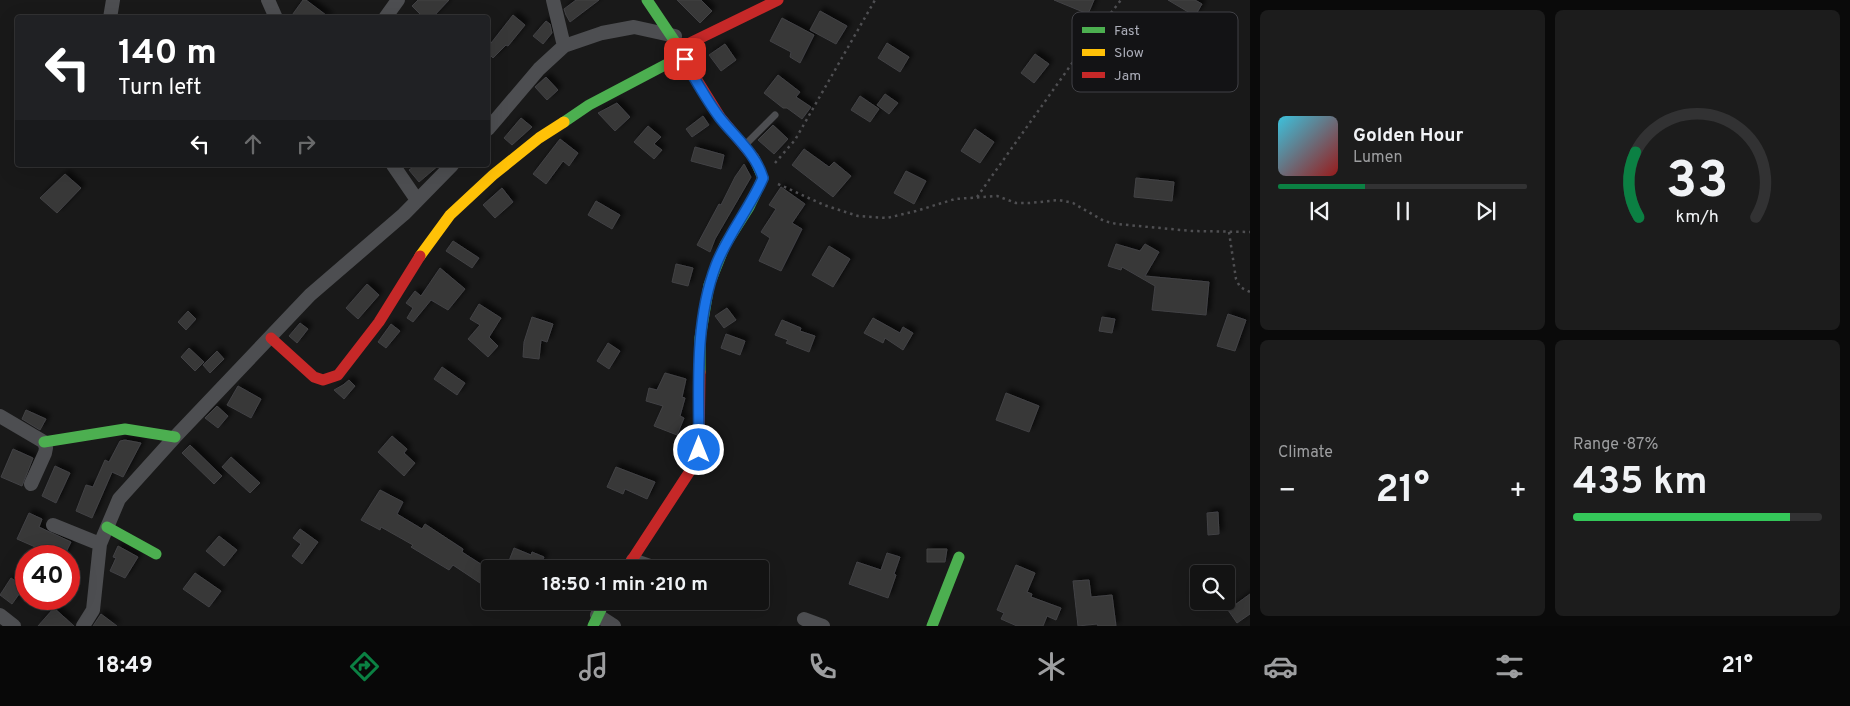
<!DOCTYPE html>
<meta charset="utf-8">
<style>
:root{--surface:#131313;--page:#1c1c1c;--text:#f1f3f6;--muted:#9d9ea0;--line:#323233;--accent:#0b8043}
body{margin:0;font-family:Overpass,sans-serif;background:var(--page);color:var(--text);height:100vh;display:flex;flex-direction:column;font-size:19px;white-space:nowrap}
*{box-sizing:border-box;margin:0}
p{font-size:16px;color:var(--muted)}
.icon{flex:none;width:28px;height:28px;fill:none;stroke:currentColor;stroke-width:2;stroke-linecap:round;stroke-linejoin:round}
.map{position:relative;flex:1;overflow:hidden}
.sheet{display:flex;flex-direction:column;gap:10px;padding:10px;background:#0a0a0a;width:600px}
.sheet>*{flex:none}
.banner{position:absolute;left:15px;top:15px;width:475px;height:152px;border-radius:5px;box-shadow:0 5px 20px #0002,0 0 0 1px var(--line);background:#202124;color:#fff;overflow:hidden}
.controls{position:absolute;left:1190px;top:565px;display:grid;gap:10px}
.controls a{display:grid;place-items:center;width:45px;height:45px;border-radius:5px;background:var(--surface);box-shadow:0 5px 20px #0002,0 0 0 1px var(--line);font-size:25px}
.speed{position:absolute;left:15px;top:545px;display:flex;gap:10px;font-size:25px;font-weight:700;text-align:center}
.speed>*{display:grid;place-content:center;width:65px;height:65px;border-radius:50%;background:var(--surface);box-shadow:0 5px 20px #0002,0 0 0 1px var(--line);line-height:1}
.speed .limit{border:8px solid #d22;background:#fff;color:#111}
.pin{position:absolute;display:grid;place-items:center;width:42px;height:42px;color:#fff;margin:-21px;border-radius:10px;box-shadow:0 2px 8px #0006}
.me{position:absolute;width:55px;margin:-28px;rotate:0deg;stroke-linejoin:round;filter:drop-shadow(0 0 4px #0008)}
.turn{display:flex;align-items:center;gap:18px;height:105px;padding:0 20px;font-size:22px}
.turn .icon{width:65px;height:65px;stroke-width:2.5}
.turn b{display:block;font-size:35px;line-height:42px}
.lanes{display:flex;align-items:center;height:48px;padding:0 20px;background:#0003;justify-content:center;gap:25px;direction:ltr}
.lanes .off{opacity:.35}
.big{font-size:38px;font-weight:700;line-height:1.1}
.sheet .widget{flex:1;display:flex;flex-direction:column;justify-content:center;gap:8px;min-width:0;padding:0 18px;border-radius:8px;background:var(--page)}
.sheet .dial{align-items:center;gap:0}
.dial svg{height:130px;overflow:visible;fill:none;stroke:var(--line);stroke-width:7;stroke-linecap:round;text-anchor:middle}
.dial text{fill:var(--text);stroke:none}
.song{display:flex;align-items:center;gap:15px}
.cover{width:60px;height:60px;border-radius:8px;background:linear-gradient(135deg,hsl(190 70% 55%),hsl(0 70% 35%))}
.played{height:5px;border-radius:2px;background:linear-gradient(90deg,var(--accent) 35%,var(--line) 35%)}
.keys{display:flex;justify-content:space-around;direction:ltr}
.heat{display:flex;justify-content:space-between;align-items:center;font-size:28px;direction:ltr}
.charge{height:8px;border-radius:4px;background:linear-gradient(90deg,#34c759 87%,var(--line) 0)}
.sheet .tiles{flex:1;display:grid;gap:10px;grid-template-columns:repeat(2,1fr)}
.trip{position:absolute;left:481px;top:560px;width:288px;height:50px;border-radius:5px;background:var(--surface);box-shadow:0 5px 20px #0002,0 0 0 1px var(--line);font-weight:700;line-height:50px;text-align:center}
.tab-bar{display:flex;height:80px;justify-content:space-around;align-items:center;background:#080808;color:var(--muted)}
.tab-bar .icon{width:35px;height:35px}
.tab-bar .active{color:var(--accent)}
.tab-bar b{font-size:22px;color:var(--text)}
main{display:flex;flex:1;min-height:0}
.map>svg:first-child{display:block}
.building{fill:#373738;stroke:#424245;filter:url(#shadow)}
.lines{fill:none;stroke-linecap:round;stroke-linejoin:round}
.path{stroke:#4f4f52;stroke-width:2.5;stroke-dasharray:2.5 4;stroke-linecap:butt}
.lane{stroke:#4d4e51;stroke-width:7}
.street{stroke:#4d4e51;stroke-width:14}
.fast{stroke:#4caf50;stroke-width:11}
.slow{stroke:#ffc107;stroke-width:11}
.jam{stroke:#c62828;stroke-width:11}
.route-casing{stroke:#114b97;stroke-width:12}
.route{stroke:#1a73e8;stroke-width:9}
.key{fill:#131315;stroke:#414146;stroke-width:1}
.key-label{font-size:14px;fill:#abadb8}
</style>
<main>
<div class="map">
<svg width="1250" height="626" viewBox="0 0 1250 626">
<defs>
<filter id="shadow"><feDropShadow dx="4" dy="-4" stdDeviation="2.5" flood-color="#0009"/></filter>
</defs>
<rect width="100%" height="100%" fill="#191919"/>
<!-- building -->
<path class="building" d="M303 0H306L330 18H290Z
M418 0H449L432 18H424L412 6Z
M576 0H599L570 22 566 15 564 9Z
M677 0H701L712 11 700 23Z
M1054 0H1094L1088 14Z
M1168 0H1195L1202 4 1195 16Z
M820 11 847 26 836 44 810 30Z
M513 15 525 25 508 46 506 45 493 58 488 53V47Z
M782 18 814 35 800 63 790 57 791 52 770 41Z
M546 21 550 24 552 33 543 44 533 36Z
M887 43 909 57 900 72 878 58Z
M725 44 736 60 721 71 709 55Z
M1035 54 1049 64 1034 83 1021 73Z
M778 75 800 92 796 97 811 107 802 119 787 108H783L764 93Z
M546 77 558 90 547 100 535 87Z
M885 94 898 103 889 114 877 105Z
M860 96 879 109 870 122 851 110Z
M617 103 630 117 615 131 598 113Z
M703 116 709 125 692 137 686 129Z
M521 118 532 127 512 145 504 138Z
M773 125 788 139 774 154 758 140Z
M648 126 661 137 654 144 662 150 654 159 634 142Z
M975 129 994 142 980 163 961 151Z
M560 139 578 153 569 166 563 161 546 184 533 174Z
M695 147 724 155 721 169 691 161Z
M804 149 829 167 834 162 851 176 833 197 792 165Z
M744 164 751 177 715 239 710 252 697 245 719 204 721 205 735 177Z
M416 165H439L419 182 409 170Z
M906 171 926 181 914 204 894 193Z
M65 174 81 188 57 213 40 198Z
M1136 178 1174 182 1172 201 1134 197Z
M781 187 805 204 792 223 802 229 781 271 759 261 770 238 761 232 776 209 769 205Z
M502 188 513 202 495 218 483 205Z
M596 201 620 215 612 229 588 215Z
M453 241 479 258 472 268 446 251Z
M1116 244 1140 251 1145 244 1159 252 1145 276 1209 282 1206 315 1152 310 1155 286 1122 267 1121 270 1108 266Z
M829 246 850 259 833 287 812 275Z
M676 264 693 268 688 286 672 282Z
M440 268 465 289 448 310 431 300 413 322 407 318 413 308 406 303 415 291 421 296Z
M367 284 379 295 358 319 346 308Z
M479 304 501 318 489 337 498 346 488 357 468 339 480 325 470 319Z
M727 308 736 320 724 328 715 316Z
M188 311 196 319 186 330 178 322Z
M1228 314 1246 320 1235 351 1217 346Z
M532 317 553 324 547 342 541 340 539 359 523 357 524 342Z
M1102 317 1115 319 1112 333 1099 331Z
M873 318 900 333 903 327 913 333 903 350 885 338 883 343 864 333Z
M782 320 801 328 800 331 815 336 809 352 786 343 788 340 775 335Z
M300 323 308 329 297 343 289 336Z
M391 324 400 331 386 348 378 342Z
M726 334 745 341 740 355 721 348Z
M608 343 620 351 609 369 597 361Z
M189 348 204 362 195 371 181 357Z
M217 351 224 359 210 373 203 365Z
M442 367 465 383 457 395 434 379Z
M665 373 686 379 682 397 685 398 680 416 684 418 677 435 654 426 663 406 646 401 649 388 657 390Z
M349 380 355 386 344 399 334 390 343 385Z
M238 386 261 399 251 418 227 405Z
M1006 393 1039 406 1029 432 996 420Z
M217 406 228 416 218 428 205 418Z
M26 410 46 419 40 430 22 419Z
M392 436 407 449 404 453 415 463 404 476 378 452Z
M125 440 141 443 123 477 112 472 92 518 76 511 86 485 93 487 105 460 109 462 120 441Z
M190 445 222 476 214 484 182 453Z
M13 449 33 458 22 486 1 477Z
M231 457 260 483 250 493 222 467Z
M55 466 70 473 56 503 42 496Z
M616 467 655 482 647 499 625 489 623 494 607 487Z
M380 490 403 502 397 514 422 529 425 524 463 549 462 552 490 570V575L483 585 453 565 449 570 411 547 413 545 381 527 380 530 361 520Z
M1218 512 1219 534 1208 535 1207 513Z
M29 513 42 519 39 527 71 542 64 556H56L17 539Z
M300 529 318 542 302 564 292 556 301 544 293 538Z
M219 536 237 550 224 566 206 551Z
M118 546 138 557 125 578 110 571 116 558 113 557Z
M514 548 531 555 532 552 544 557 538 569H514L507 566Z
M927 549H947L945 562H927Z
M887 553 900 557 894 574 896 575 888 598 849 584 857 562 881 570Z
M1016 565 1035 573 1027 592 1032 594 1031 597 1061 608 1056 620 1047 616 1043 626H1017L1001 619 1004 613 997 610Z
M195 573 221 591 209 607 183 589Z
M11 578 24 587 12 604 0 595Z
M1089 580 1091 597 1112 595 1116 626H1098L1097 624 1078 626 1073 581Z
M1250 594V614L1237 623 1228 610Z
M54 608 74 626H38Z
M101 614 117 626H93Z"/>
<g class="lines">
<!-- path -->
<path class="path" d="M775 163 795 140 875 0
M778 184 824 205 858 216 887 218 916 211 955 199 997 196 1016 203H1030L1059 200 1073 203 1104 221 1117 224 1192 231 1250 232
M977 197 1078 55 1121 0
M1229 232 1236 279 1240 287 1250 292"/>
<!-- lane -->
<path class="lane" d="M744 146 775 115"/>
<!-- street -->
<path class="street" d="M268 0 276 18
M553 0 564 46
M110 18 113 0
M385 18 398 0
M488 129 539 69 564 46 602 33 634 27 675 36
M393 165 417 200
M0 416 44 442 46 448 45 453 31 484
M53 525 100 544
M633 560 659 569
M0 615 14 626
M597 615 614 626
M804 619 823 626
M83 626 93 610 100 544 119 499 175 437 310 295 404 214 452 165"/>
<!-- fast -->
<path class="fast" d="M564 122 589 105 684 55 647 0
M700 372V338L709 285 725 245 749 207 763 178 754 158
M44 442 125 429 175 437
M107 527 156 554
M593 626 605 601
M932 626 959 557"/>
<!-- slow -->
<path class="slow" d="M420 256 450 215 493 175 539 138 564 122"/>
<!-- jam -->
<path class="jam" d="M754 158 720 117 687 64 684 55 690 43 778 0
M271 338 314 377 323 380 338 375 379 322 420 256
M626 569 692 468 699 450 700 372"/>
</g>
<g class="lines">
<defs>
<path id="route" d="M685 59 686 64C697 82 707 101 720 118 735 137 756 154 763 178 750 208 728 234 716 265 694 323 699 389 699 450"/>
</defs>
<!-- route casing -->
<use href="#route" class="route-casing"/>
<!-- route -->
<use href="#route" class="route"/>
</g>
<!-- legend -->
<rect x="1072" y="12" width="166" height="80" rx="8" class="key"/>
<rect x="1082" y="27" width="23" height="6" fill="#4caf50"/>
<rect x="1082" y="49" width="23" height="7" fill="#ffc107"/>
<rect x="1082" y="72" width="23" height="6" fill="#c62828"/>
<g class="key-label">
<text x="1114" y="35">Fast</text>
<text x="1114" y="57">Slow</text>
<text x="1114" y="80">Jam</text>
</g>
</svg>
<div class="controls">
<a><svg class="icon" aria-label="search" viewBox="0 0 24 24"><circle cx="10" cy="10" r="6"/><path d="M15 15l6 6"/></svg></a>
</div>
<div class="speed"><div class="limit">40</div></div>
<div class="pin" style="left:685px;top:59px;background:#d93025"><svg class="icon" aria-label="arrive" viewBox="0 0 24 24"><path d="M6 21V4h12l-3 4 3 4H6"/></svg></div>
<svg class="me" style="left:699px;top:450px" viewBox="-20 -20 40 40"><circle r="17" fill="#1a73e8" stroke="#fff" stroke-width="3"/><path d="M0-11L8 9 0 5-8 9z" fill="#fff"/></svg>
<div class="trip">18:50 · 1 min · 210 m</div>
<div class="banner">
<div class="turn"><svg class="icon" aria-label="left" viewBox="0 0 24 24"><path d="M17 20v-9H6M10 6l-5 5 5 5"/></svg><div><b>140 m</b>Turn left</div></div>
<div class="lanes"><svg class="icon" aria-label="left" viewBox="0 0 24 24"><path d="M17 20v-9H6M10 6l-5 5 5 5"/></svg><svg class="icon off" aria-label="ahead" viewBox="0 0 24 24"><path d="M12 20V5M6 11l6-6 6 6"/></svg><svg class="icon off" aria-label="right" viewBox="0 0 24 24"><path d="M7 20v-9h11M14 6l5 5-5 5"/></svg></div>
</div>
</div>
<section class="sheet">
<div class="tiles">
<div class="widget">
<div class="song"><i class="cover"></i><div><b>Golden Hour</b><p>Lumen</p></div></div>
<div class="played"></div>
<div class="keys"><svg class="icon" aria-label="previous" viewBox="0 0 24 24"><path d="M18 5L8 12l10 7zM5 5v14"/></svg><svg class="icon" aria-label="pause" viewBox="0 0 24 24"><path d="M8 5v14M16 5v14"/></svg><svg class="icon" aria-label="next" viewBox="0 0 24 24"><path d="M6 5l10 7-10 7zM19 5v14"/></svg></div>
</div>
<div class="widget dial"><svg viewBox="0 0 100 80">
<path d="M14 69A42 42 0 1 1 86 69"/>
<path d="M14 69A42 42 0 0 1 12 29" stroke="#0b8043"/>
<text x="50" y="56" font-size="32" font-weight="700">33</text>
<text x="50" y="72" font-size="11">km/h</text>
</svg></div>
<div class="widget"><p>Climate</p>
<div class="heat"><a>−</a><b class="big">21°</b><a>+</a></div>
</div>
<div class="widget"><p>Range · 87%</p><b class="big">435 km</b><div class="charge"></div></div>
</div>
</section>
</main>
<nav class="tab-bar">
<b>18:49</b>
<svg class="icon active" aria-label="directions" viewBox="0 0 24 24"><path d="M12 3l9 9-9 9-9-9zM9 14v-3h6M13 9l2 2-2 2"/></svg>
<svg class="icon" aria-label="music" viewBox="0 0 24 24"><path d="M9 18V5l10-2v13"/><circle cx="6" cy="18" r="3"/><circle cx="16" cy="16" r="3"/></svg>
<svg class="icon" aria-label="phone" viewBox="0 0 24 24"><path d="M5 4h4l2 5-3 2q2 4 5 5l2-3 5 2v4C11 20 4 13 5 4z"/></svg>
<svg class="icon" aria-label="climate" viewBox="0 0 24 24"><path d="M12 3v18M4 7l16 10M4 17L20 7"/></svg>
<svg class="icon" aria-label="car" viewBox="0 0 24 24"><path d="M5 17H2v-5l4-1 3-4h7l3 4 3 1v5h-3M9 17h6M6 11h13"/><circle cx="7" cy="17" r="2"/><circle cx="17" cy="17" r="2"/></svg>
<svg class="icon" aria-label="filters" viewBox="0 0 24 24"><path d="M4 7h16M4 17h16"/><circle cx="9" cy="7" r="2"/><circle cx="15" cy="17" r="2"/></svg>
<b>21°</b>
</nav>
